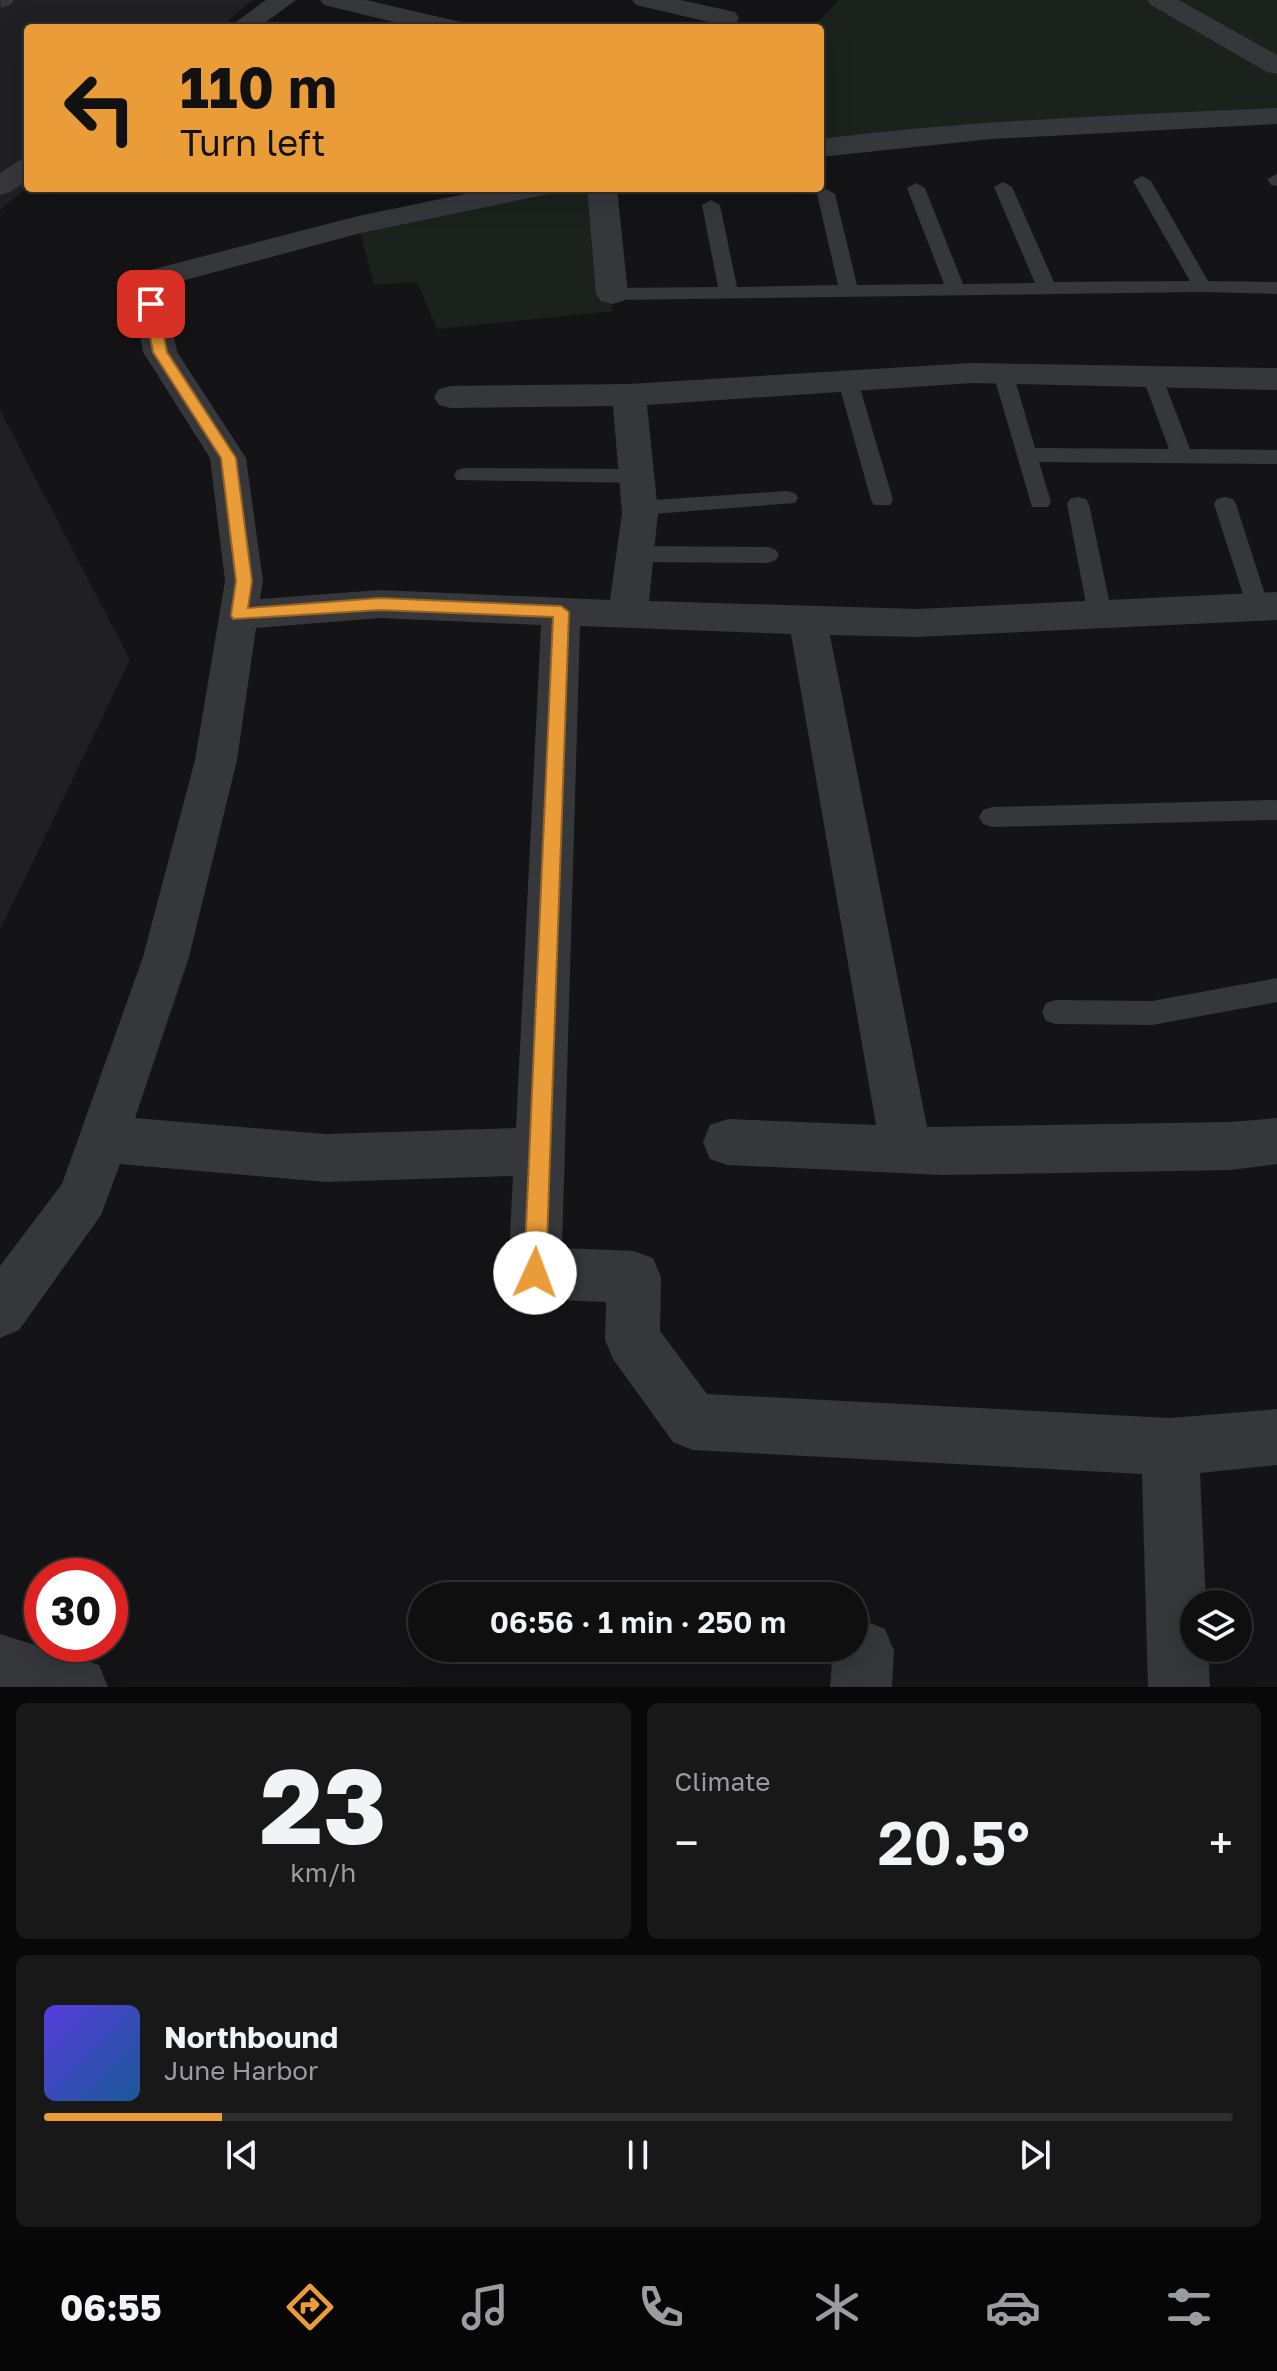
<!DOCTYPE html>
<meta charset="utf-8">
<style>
:root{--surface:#0f0f10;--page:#181819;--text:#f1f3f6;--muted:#9b9c9f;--line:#2f2f30;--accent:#ea9c38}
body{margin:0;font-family:"Golos Text",sans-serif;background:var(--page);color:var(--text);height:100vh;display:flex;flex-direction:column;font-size:30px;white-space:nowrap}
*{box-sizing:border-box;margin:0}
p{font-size:26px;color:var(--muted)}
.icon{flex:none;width:44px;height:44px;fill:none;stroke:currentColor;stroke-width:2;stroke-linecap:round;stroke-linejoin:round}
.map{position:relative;height:1687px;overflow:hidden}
.side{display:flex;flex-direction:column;gap:16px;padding:16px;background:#080809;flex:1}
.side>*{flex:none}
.banner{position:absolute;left:24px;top:24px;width:800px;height:168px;border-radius:8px;box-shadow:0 8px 32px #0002,0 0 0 2px var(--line);background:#ea9c38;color:#111;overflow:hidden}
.controls{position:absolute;left:1180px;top:1590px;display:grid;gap:16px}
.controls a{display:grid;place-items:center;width:72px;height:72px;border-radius:50%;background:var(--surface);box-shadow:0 8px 32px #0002,0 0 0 2px var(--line);font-size:40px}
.speed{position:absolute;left:24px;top:1558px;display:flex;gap:16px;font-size:40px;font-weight:700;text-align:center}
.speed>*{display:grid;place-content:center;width:104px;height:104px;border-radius:50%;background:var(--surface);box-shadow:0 8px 32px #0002,0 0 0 2px var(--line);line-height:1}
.speed .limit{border:12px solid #d22;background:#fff;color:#111}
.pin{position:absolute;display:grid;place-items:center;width:68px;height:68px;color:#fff;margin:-34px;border-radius:16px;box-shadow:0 4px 12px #0006}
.me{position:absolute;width:88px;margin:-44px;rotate:2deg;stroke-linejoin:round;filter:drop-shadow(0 0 6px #0008)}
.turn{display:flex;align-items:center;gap:28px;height:168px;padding:0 24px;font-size:36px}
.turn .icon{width:104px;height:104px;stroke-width:2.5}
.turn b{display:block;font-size:56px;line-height:68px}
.big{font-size:60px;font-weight:600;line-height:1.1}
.side .tile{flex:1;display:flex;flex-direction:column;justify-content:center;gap:12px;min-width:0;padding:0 28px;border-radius:12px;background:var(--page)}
.side .dial{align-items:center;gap:0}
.dial b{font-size:104px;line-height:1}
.song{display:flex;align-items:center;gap:24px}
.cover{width:96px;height:96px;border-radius:12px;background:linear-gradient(135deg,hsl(250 70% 55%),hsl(210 70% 35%))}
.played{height:8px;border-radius:4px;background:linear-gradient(90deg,var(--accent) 15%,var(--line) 15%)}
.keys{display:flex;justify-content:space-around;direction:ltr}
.heat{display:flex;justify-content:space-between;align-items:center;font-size:44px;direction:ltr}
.side .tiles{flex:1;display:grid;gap:16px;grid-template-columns:1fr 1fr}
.tile:last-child{grid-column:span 2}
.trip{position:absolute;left:408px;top:1582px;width:460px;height:80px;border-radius:40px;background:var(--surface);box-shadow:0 8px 32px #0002,0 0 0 2px var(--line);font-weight:600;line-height:80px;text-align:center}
.menu{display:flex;height:128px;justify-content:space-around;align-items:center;background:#060606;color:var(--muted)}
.menu .icon{width:56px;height:56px}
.menu .selected{color:var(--accent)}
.menu b{font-size:36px;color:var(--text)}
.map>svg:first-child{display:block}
.built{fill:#202023}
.green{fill:#1b211b}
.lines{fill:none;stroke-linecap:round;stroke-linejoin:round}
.lane{fill:#35373b;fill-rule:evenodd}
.street{fill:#35373b;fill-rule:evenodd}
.route{fill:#ea9c38;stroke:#986524;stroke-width:2}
</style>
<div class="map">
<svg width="1277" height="1687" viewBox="0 0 1277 1687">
<rect width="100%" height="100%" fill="#141416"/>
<!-- built -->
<path class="built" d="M0 0H253L219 28H28V187L0 210Z
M0 410 130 660 0 930Z"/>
<!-- green -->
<path class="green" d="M839 0H1277V112L820 156V28H812Z
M555 188H602L613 311 437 329 417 282 374 285 358 225Z"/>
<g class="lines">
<!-- lane -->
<path class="lane" d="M1277 174V186L1271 185 1267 179Z
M1142 176 1151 181 1208 281 1277 282V294L1202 292 612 300 603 294 612 288 718 287 702 205 711 200 720 205 737 287 838 285 817 194 826 189 835 194 857 285 944 284 907 188 916 183 925 188 963 284 1035 283 994 187 1003 182 1012 187 1054 282 1190 281 1133 181Z
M1003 367 1013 373 1035 448 1169 449 1142 376 1152 370 1162 376 1190 449 1277 450V464L1039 462 1051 502 1048 507H1032L993 373Z
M848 375 858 381 893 500 890 505H874L871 500 838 381Z
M465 468 637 469 645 471 648 476 645 481 637 483 457 480 454 475 457 470Z
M787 491 795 493 798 498 795 503 640 515 632 513 629 508 632 503 640 501Z
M1078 497 1086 499 1089 504 1112 614 1108 620 1100 622 1092 620 1088 614 1067 504 1070 499Z
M1225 497 1233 499 1236 504 1269 607 1266 613H1250L1247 607 1214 504 1217 499Z
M635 546 768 547 776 550 779 555 776 560 768 563 635 562 627 559 624 554 627 549Z
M1277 800V820L992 827 983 824 979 817 983 810 992 807Z
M1277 978V1002L1152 1025 1056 1024 1046 1021 1042 1012 1046 1003 1056 1000 1152 1001Z"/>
<!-- street -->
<path class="street" d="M0 0H14L10 5 1 8Z
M266 0H296L258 28H228Z
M320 0H366L461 22 465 28H419L324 5Z
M632 0H680L735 12 739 18 735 24 726 26 636 5Z
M1147 0H1179L1277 55V74L1267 72 1151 5Z
M1277 108V124L990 139 820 157V139C972 120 1124 115 1277 108Z
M28 158V180L10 192 0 195V173L18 161Z
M494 188H553L548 194 361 233 163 286 177 352 246 458 263 581 260 599 380 590 610 600 622 513 613 406 451 408 439 405 434 397 439 389 451 386 629 384 972 363 1277 368V390L972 383 647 405 658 513 649 601 917 609 1277 592V620L917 637 830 635 927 1127 1231 1122 1277 1118V1164L1231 1170 943 1175 728 1165 710 1159 703 1142 710 1125 728 1119 876 1125 791 634 580 626 562 1248 634 1251 653 1258 661 1277 660 1331 707 1394 1170 1418 1277 1409V1465L1200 1473 1206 1604H1194V1648H1208L1210 1687H1148L1142 1474 693 1450 673 1442 613 1359 605 1340 606 1302 535 1299 516 1292 508 1273 513 1176 326 1182 120 1164 101 1215 19 1330 0 1338V1266L62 1184 143 957 195 760 225 581 210 458 143 352 130 281 135 274 358 216ZM380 618 541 625 516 1128 326 1134 135 1118 189 957 237 760 256 628Z
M587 188H617L628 294 623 301 612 304 601 301 596 294Z
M863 1620 885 1629 894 1651 892 1687H830L833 1648H854V1624Z
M0 1634 99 1665 108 1687H0Z"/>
</g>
<!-- route -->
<path class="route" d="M151 300 158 304 167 352 236 458 252 581 248 608 380 598 561 606 569 612 546 1273 542 1281 535 1284 527 1281 524 1273 553 617 380 610 233 619 231 615 236 581 221 458 153 352 144 304Z"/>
</svg>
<div class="controls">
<a><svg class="icon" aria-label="layers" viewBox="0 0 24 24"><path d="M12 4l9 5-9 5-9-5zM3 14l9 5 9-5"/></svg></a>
</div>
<div class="speed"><div class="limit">30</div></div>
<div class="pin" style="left:151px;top:304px;background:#d93025"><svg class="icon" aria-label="arrive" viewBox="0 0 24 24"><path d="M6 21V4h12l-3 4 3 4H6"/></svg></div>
<svg class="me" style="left:535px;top:1273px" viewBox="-20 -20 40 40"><circle r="19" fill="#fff"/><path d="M0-13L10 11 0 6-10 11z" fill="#ea9c38"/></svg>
<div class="trip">06:56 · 1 min · 250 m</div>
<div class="banner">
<div class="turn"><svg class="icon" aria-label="left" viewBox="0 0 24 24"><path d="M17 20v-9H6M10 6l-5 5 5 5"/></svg><div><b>110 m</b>Turn left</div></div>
</div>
</div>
<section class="side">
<div class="tiles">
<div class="tile dial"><b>23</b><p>km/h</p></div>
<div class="tile"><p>Climate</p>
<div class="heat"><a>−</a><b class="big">20.5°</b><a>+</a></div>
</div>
<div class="tile">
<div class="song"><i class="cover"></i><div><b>Northbound</b><p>June Harbor</p></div></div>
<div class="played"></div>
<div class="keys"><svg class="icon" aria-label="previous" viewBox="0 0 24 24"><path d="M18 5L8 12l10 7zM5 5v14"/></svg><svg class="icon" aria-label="pause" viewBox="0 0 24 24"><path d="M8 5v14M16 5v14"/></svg><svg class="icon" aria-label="next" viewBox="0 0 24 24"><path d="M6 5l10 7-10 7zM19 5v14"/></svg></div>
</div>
</div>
</section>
<nav class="menu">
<b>06:55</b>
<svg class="icon selected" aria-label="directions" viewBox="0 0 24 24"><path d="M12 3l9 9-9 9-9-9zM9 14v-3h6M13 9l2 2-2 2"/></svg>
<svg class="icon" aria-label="music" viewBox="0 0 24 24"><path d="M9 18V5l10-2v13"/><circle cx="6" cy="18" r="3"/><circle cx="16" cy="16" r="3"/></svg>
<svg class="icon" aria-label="phone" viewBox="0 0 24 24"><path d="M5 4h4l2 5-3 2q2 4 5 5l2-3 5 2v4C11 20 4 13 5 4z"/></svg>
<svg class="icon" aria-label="climate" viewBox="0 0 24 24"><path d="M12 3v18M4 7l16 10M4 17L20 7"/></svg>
<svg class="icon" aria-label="car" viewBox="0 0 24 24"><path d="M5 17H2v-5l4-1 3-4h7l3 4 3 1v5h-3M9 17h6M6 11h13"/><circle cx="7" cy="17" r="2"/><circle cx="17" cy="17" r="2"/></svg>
<svg class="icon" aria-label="filters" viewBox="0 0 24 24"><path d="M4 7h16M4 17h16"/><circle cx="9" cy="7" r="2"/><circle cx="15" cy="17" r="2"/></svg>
</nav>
